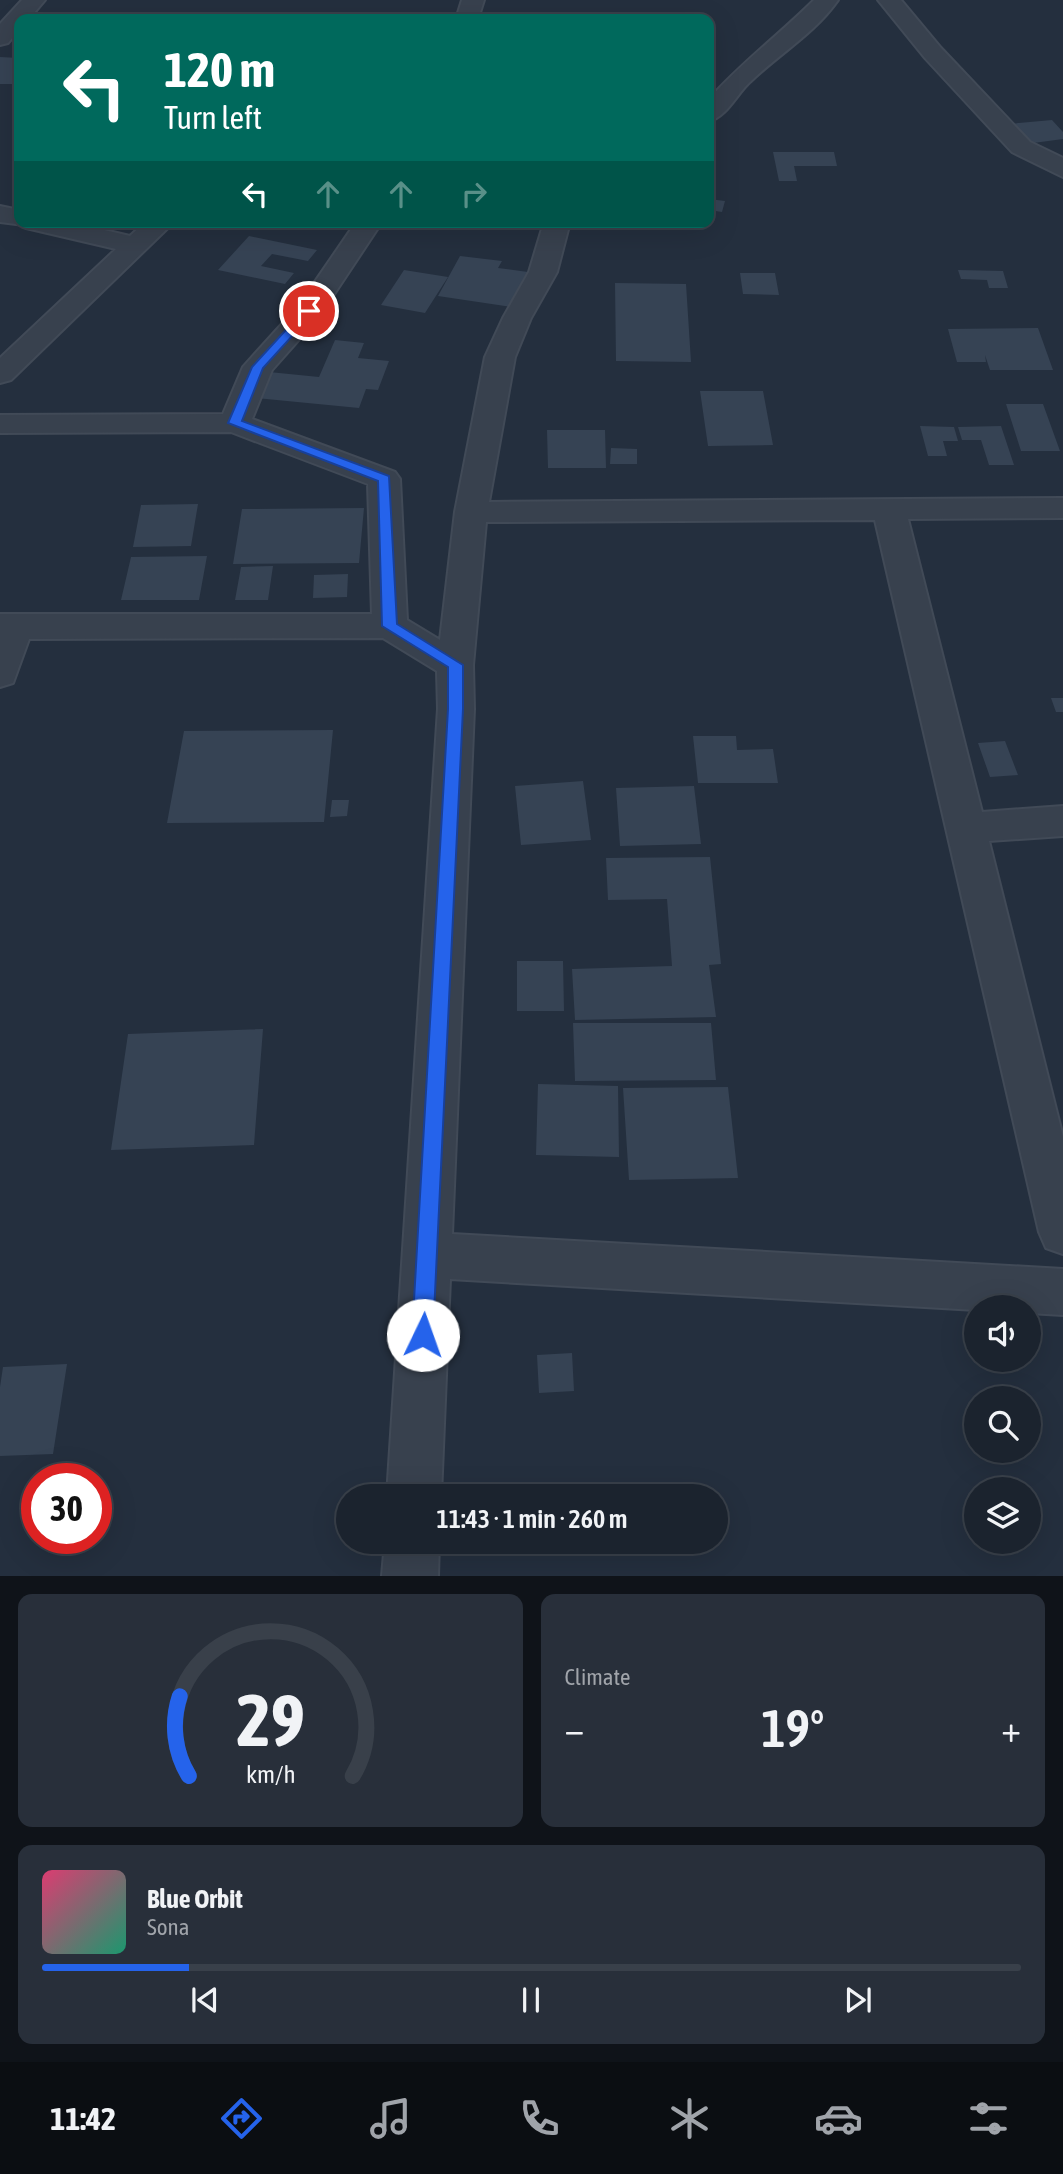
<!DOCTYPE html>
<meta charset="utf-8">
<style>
:root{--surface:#1b232e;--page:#282f3a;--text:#f1f3f6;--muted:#a0a4aa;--line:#39404a;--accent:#2563eb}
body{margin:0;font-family:"Asap Condensed",sans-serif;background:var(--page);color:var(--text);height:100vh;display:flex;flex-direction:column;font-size:26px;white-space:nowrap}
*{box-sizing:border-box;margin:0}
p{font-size:23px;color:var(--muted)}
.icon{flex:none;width:38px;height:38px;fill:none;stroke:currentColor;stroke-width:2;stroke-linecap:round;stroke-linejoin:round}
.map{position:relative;height:1576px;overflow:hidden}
.panel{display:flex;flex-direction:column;gap:18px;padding:18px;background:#0f1319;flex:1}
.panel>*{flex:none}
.banner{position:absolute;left:14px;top:14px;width:700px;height:214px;border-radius:14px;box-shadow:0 7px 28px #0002,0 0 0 2px var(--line);background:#00695c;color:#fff;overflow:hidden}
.fabs{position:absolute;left:964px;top:1295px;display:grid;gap:14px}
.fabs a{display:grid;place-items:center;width:77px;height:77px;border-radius:50%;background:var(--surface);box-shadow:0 7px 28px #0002,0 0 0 2px var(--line);font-size:35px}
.speed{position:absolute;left:21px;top:1463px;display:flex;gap:14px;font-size:35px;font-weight:700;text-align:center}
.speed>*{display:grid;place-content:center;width:91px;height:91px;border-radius:50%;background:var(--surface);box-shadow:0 7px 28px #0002,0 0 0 2px var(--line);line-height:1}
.speed .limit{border:10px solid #d22;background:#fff;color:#111}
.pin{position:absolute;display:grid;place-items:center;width:60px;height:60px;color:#fff;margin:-30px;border:4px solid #fff;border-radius:50%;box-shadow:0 2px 7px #0007}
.me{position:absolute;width:77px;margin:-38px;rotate:3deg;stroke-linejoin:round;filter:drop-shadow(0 0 5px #0008)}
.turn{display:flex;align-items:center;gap:24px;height:147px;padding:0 35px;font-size:32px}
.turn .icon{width:91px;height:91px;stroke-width:2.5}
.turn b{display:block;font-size:49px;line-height:60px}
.lanes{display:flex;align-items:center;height:66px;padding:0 35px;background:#0003;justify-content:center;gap:35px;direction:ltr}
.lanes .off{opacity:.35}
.big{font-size:52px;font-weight:600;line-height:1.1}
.panel .tile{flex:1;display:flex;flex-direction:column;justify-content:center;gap:10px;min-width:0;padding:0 24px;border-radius:14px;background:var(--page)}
.panel .dial{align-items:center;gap:0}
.dial svg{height:182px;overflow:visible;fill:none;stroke:var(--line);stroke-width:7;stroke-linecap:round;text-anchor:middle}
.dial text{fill:var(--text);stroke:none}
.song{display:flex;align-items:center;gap:21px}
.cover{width:84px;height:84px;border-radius:10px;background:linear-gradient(135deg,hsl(340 70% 55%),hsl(160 70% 35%))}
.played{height:7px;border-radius:4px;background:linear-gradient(90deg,var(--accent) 15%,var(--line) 15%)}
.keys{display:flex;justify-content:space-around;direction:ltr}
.heat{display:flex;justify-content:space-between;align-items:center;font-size:38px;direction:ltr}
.panel .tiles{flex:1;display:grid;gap:18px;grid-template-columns:1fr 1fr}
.tile:last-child{grid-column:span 2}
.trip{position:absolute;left:336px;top:1484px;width:392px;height:70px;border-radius:35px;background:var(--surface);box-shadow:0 7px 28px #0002,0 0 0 2px var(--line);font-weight:600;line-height:70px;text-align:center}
.menu{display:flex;height:112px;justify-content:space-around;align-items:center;background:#0b0e12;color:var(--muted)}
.menu .icon{width:49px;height:49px}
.menu .on{color:var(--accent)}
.menu b{font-size:32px;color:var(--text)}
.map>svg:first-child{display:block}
.building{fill:#364354}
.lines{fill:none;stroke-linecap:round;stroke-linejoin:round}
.minor-casing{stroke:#414a57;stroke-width:4}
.minor{fill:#38414e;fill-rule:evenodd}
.route{fill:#2563eb;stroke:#184099;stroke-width:2}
</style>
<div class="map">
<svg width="1063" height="1576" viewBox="0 0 1063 1576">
<rect width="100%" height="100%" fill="#242f3e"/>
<!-- building -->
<path class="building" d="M0 57 19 58V84H0Z
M1052 120 1063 132V139L1026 144 1009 124Z
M773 152H834L837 166H794L797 181H779Z
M709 199 725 201 722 212 709 210Z
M249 236 317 250 308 261 272 254 261 266 294 273 285 284 218 270Z
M460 256 502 261 498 268 528 272 512 307 438 296Z
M404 270 448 277 425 313 381 305Z
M958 270 1003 271 1008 288H989L987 280 961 279Z
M740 273H775L779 295 743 294Z
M615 283 686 284 691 362 616 361Z
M1038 328 1053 370H990L985 355 986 362H957L948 329Z
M335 340 364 343 358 358 389 361 378 390 366 389 359 408 256 398 269 372 319 377Z
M700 391H763L773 445 708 446Z
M1006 404H1043L1060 451H1021Z
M920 426 954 427 958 441H943L947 456H928Z
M1001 426 1014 465H989L981 440H962L958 427Z
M547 430H605L606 468H548Z
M611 448 637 449V464H610Z
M198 504 191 546 133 547 141 505Z
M364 508 359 563 233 564 242 509Z
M207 556 199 600H121L131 557Z
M273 566 268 600H235L241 567Z
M348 574 347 597 313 598 314 575Z
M1051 698H1063V712H1056Z
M333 730 324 822 167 823 184 731Z
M693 736H736L737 750 773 749 778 783H698Z
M1005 741 1018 775 990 777 978 743Z
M583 781 591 840 521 845 515 786Z
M694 786 701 844 620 846 616 788Z
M332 800H349L347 816 330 817Z
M710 857 721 964 709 965 716 1017 575 1020 572 969 672 966 667 899 608 900 606 858Z
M517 961H563L564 1011H517Z
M573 1023H711L716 1080 575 1081Z
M263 1029 254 1145 111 1150 128 1034Z
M538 1084 618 1086 619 1157 536 1155Z
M728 1087 738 1178 629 1180 623 1088Z
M572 1353 574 1391 539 1393 537 1355Z
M67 1364 53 1454 0 1456V1387L3 1367Z"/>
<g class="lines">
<defs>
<path id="minor" d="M22 0H45L29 19H19V30L8 43 0 45V24Z
M462 0H484L478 19H456Z
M814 0H838C815 33 779 54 751 81 737 93 727 117 709 121V99C741 63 780 34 814 0Z
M878 0H901L941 48 1030 142 1063 158V177L1012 152 925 58Z
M0 206 19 210V222H70L130 236 145 222H174L11 380 0 383V358L116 249 26 228 24 225 0 222Z
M356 222H382L319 317 272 370 252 419 395 472 400 479 407 620 440 640 455 512 485 357 503 318 529 272 544 222H570L557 272 531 318 515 357 489 502 1063 498V518L908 519 982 812 1063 806V836L989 841 1063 1137V1254L1046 1248 1039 1232 875 520 486 522 473 665 474 709 452 1234 1063 1269V1315L1029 1313V1307H976V1310L450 1279 441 1496H387L438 709 437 671 383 638 29 639 13 683 0 687V614H372L368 484 231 432 0 433V415L223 414 243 367 299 305Z
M385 1542H439L438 1576H382Z"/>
</defs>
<!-- minor casing -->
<use href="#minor" class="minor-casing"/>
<!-- minor -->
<use href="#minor" class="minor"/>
</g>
<!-- route -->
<path class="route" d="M305 309 315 311 263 368 242 421 389 476 397 624 463 665V709L433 1335 430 1342 423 1345 415 1342 412 1335 448 709V667L382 626 378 481 228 423 252 367Z"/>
</svg>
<div class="fabs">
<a><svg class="icon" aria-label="sound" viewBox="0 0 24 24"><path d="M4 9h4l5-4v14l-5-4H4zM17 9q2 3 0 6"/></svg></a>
<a><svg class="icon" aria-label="search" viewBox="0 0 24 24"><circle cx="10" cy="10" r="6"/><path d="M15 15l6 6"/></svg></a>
<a><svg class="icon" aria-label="layers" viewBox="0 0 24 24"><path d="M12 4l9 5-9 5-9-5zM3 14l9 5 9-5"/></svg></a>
</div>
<div class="speed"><div class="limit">30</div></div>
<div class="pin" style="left:309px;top:311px;background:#d93025"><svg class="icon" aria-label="arrive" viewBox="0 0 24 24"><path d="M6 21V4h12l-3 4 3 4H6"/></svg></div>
<svg class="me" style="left:423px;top:1335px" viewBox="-20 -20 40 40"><circle r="19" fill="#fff"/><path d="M0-13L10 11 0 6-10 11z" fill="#2563eb"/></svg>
<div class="trip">11:43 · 1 min · 260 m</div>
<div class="banner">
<div class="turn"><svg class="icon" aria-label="left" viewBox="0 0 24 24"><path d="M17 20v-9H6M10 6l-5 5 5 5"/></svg><div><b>120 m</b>Turn left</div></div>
<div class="lanes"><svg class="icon" aria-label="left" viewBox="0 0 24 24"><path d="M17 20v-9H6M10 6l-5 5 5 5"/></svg><svg class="icon off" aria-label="ahead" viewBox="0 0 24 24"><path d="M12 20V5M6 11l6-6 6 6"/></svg><svg class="icon off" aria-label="ahead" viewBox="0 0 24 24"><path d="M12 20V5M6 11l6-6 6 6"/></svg><svg class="icon off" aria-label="right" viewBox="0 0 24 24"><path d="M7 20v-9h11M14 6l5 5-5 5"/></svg></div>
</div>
</div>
<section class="panel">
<div class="tiles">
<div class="tile dial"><svg viewBox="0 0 100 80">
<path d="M14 69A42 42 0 1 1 86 69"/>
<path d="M14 69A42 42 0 0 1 10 34" stroke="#2563eb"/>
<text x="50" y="56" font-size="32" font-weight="700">29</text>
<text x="50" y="72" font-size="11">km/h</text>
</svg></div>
<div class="tile"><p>Climate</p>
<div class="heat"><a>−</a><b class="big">19°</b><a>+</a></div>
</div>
<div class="tile">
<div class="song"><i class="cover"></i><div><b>Blue Orbit</b><p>Sona</p></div></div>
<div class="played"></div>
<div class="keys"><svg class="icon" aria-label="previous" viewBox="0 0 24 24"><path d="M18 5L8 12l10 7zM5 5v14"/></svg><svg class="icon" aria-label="pause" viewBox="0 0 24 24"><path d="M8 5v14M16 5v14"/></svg><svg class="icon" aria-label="next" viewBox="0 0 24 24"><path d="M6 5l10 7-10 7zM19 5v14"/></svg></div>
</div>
</div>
</section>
<nav class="menu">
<b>11:42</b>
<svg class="icon on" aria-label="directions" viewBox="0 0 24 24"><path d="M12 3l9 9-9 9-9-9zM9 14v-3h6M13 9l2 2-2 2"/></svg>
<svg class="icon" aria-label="music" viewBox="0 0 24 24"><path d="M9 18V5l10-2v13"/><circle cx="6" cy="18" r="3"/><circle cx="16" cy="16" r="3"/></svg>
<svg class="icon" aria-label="phone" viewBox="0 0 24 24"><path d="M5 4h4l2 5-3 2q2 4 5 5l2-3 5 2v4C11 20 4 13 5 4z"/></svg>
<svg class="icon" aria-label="climate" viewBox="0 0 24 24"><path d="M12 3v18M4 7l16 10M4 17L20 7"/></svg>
<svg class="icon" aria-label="car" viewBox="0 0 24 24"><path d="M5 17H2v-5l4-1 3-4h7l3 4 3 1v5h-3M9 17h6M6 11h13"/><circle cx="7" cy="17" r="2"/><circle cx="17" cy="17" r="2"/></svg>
<svg class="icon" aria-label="filters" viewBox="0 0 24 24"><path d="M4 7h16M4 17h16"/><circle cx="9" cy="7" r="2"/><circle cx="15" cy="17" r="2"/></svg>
</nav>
